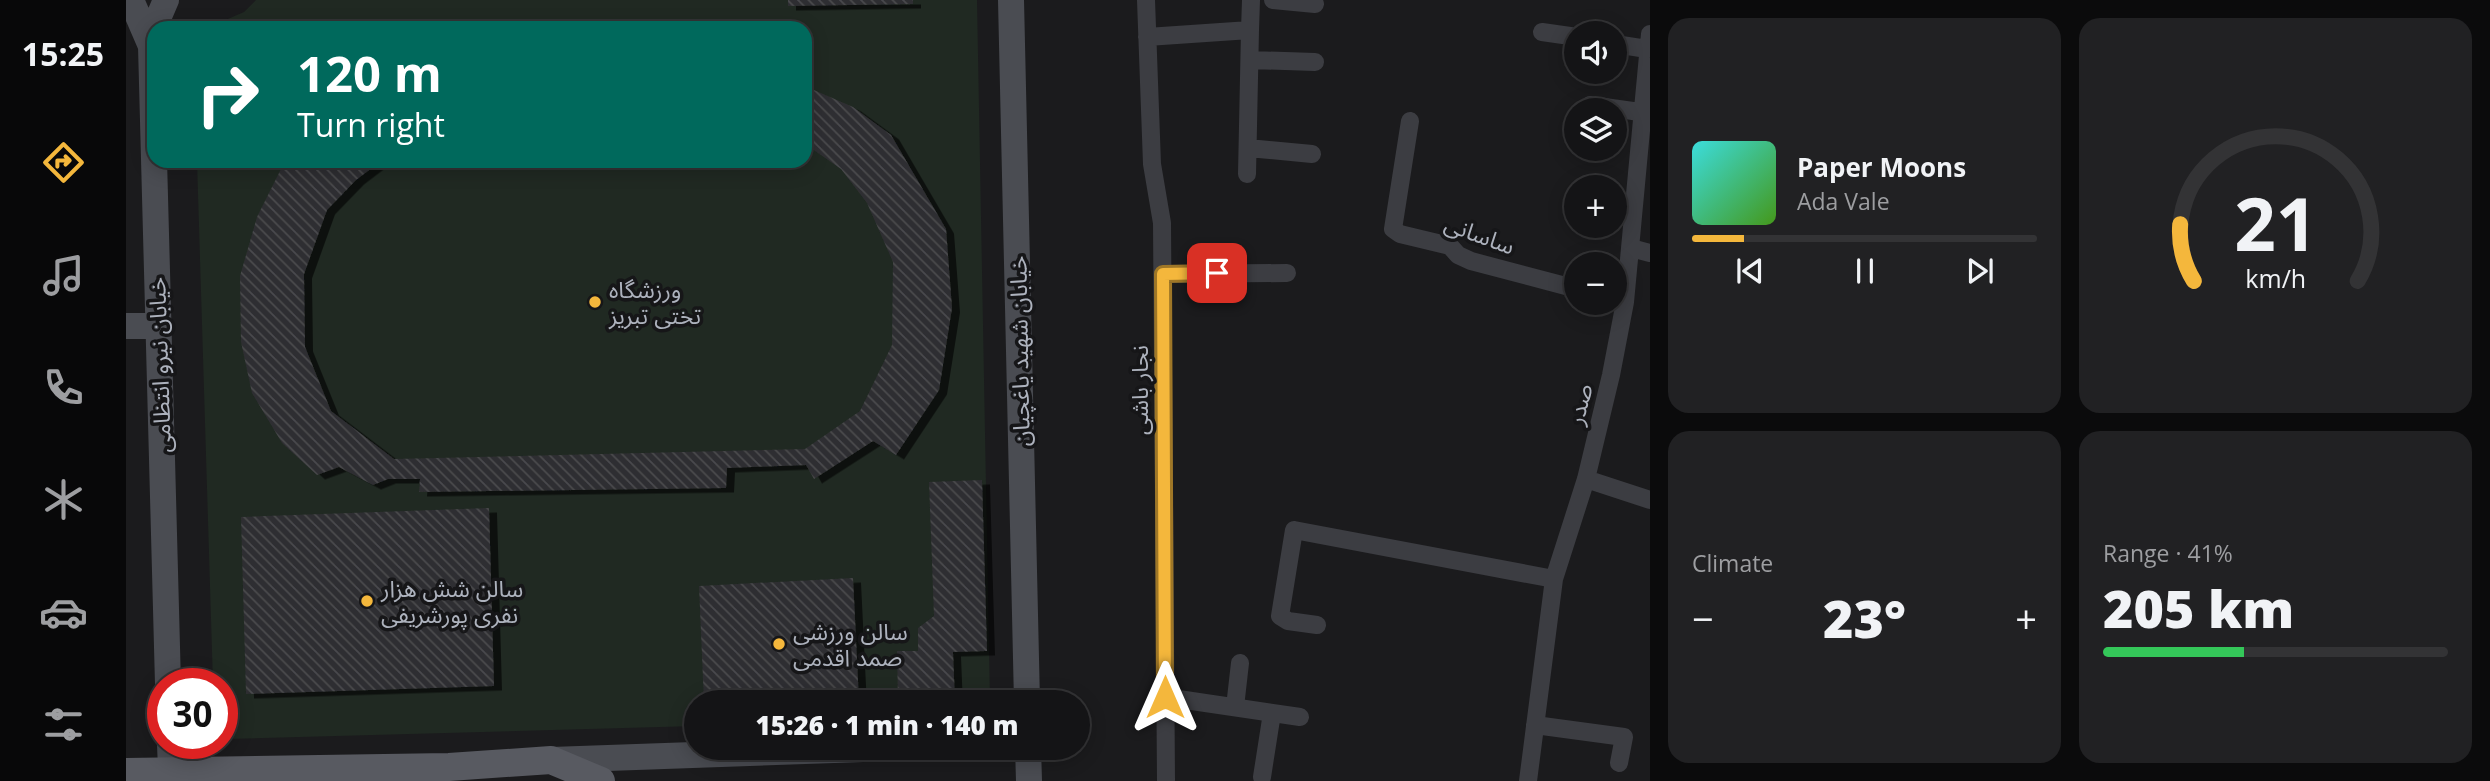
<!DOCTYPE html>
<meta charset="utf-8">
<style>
:root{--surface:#141416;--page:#212123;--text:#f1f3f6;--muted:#9d9ea1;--line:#333335;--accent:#f4b73c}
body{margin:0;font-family:"Open Sans","Noto Sans Arabic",sans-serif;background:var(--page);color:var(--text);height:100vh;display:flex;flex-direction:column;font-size:26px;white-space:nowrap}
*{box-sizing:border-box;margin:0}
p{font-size:23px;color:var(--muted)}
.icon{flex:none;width:38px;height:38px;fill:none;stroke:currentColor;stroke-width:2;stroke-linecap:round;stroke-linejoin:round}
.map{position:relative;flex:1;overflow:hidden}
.panel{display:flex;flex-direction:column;gap:18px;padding:18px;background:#0b0b0c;width:840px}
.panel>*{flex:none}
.guide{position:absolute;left:21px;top:21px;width:665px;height:147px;border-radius:21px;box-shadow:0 4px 18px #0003,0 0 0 2px var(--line);background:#00695c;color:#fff;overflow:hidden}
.controls{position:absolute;left:1438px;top:21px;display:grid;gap:14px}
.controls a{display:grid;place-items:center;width:63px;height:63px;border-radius:50%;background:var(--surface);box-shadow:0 4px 18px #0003,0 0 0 2px var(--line);font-size:35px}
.speed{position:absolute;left:21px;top:668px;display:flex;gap:14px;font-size:35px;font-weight:700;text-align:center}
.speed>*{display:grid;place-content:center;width:91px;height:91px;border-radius:50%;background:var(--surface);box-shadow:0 4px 18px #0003,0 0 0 2px var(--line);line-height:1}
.speed .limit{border:10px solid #d22;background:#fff;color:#111}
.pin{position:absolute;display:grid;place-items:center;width:60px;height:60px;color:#fff;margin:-30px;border-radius:14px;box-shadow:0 4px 10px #0006}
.me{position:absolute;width:77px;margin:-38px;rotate:0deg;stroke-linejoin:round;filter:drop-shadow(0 0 5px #0008)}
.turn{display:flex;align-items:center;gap:24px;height:147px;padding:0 35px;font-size:32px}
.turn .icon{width:91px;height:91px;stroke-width:2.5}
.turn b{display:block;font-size:49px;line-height:60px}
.big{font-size:52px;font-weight:800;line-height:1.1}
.panel .tile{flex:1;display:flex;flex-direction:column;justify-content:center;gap:10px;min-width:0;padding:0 24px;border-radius:21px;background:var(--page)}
.panel .dial{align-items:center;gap:0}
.dial svg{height:182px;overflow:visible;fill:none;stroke:var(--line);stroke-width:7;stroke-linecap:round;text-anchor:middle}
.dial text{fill:var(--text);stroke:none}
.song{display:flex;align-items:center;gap:21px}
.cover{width:84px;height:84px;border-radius:10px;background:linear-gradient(135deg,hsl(180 70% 55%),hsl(100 70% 35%))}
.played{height:7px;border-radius:4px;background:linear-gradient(90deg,var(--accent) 15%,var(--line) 15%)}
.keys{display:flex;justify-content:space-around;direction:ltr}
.heat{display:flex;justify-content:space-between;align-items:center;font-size:38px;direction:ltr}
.charge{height:10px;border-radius:5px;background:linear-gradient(90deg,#34c759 41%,var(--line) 0)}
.panel .tiles{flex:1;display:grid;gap:18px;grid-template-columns:repeat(2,1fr)}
.trip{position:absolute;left:558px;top:690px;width:406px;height:70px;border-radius:35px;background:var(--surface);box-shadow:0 4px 18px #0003,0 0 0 2px var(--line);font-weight:800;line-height:70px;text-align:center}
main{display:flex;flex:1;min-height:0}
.tab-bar{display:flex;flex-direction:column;width:126px;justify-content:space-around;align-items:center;background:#080809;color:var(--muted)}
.tab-bar .icon{width:49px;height:49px}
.tab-bar .current{color:var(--accent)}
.tab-bar b{font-size:32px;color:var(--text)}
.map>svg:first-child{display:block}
.pitch{fill:#202922}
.building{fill:url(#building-back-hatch);filter:url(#shadow)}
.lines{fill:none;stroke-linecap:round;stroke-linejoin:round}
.street{stroke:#3c3d42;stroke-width:18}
.secondary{stroke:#4a4c52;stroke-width:26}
.primary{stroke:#585a61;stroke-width:28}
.route-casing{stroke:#9f7727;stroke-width:18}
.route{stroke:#f4b73c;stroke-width:12}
.poi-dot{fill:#f4b73c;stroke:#161618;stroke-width:2.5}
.labels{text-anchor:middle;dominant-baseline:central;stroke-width:7;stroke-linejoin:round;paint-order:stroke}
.street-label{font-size:23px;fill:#adb2bd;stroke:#161618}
.poi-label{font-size:23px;fill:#adb2bd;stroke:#161618;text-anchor:start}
</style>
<main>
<nav class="tab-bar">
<b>15:25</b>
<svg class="icon current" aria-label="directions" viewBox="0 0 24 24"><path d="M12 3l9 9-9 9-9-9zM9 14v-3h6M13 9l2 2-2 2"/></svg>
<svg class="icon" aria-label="music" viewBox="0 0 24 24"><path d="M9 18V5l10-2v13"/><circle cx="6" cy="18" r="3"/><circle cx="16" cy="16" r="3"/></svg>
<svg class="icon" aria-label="phone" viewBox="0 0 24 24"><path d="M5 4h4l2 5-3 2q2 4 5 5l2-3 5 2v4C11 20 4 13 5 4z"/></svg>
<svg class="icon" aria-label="climate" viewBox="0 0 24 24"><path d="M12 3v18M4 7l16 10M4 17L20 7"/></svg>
<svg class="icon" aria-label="car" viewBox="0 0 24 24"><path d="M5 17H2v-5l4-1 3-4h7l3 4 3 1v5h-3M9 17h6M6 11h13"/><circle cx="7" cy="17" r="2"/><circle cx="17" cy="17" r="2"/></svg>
<svg class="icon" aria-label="filters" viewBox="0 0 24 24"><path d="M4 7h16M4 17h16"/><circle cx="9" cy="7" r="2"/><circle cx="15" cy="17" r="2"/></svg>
</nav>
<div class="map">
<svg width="1524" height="781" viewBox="0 0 1524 781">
<defs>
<pattern id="building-back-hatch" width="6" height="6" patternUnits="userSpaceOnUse" patternTransform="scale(1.75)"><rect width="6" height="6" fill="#2e2e31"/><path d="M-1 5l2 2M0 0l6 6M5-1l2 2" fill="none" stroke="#4a4a4d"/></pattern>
<filter id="shadow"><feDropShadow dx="8" dy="4.5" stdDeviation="0" flood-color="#0009"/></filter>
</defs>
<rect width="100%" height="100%" fill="#1b1b1d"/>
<!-- pitch -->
<path class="pitch" d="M130 0H851L864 702H570V726L101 739 96 735V684H87L71 161H679V28H81L118 12Z"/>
<!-- building -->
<path class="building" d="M662 0H787V4L662 6Z
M688 90 727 107 765 135 820 229 826 308 813 390 770 455 747 441 688 479 680 465 601 468 600 488 293 492 294 479H262L247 485 213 467 191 475 156 443 126 393 115 342 114 276 131 217 159 161H255L230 180 201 210 178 274 179 347 205 411 268 459 679 449 734 411 766 345 767 262 741 203 715 169 679 144V116Z
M856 480 861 651 827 652 829 702H772L771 651H792V628L808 616 803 482Z
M363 508 368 686 120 694 115 517Z
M727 578 733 702H578L573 586Z"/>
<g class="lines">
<!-- street -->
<path class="street" d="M1020 0 1026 164 1036 223 1040 781
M1147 0 1189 4
M1124 30 1125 0
M1416 32 1451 37
M1021 37 1124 30 1121 174
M1489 44 1521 49
M1124 60 1189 62
M1464 105 1514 112
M1284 121 1267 229 1274 234 1324 246 1332 255 1345 261 1451 289
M1122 148 1186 154
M1505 248 1524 253
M1037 274 1161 273
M1460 479 1524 500
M1191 625 1162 621 1154 616 1168 530 1428 579
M1039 697 1174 717
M1109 707 1114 663
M1409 725 1498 737 1493 763
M1136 777 1146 713
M1402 781 1428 579 1460 479 1485 375 1499 302 1524 34"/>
<!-- secondary -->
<path class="secondary" d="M5 0 25 46
M885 0 901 702
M28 28 40 0
M28 29 25 46 42 684
M0 326H32
M44 744 45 770
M902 747 903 781
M425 760 794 747"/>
<!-- primary -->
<path class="primary" d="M0 772 323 767 425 760 475 781"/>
</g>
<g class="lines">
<defs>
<path id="route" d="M1039 697 1037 274 1091 273"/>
</defs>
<!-- route casing -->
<use href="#route" class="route-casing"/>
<!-- route -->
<use href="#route" class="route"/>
</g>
<!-- markers -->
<g class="poi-dot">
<circle cx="469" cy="302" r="7"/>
<circle cx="241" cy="601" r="7"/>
<circle cx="653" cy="644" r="7"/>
</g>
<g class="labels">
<!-- street labels -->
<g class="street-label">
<text transform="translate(1354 234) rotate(20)">ساسانی</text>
<text transform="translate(893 351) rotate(-91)">خیابان شهید یاغچیان</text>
<text transform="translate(33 365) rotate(-92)">خیابان نیرو انتظامی</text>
<text transform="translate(1013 390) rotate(-90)">نجار باشی</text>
<text transform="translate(1453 404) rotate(-76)">صدر</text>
</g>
<!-- poi labels -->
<g class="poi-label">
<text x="483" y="289">ورزشگاه<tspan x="483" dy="26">تختی تبریز</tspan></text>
<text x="255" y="588">سالن شش هزار<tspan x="255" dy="26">نفری پورشریفی</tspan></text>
<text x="667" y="631">سالن ورزشی<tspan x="667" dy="26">صمد اقدمی</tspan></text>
</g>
</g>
</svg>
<div class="controls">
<a><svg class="icon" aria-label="sound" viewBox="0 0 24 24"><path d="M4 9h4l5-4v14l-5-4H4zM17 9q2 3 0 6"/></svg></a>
<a><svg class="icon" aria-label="layers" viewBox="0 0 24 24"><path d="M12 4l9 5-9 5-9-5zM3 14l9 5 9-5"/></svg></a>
<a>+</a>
<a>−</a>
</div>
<div class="speed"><div class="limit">30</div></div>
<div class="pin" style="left:1091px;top:273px;background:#d93025"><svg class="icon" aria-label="arrive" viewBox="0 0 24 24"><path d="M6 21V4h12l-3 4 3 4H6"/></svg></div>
<svg class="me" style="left:1039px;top:697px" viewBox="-20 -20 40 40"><path d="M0-17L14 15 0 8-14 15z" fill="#f4b73c" stroke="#fff" stroke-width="4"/></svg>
<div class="trip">15:26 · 1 min · 140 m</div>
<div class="guide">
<div class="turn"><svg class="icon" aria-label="right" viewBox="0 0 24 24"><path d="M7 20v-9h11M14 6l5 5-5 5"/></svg><div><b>120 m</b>Turn right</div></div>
</div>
</div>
<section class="panel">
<div class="tiles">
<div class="tile">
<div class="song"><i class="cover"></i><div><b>Paper Moons</b><p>Ada Vale</p></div></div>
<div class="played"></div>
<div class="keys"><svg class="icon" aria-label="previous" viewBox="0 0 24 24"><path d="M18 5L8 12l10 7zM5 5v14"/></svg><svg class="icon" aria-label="pause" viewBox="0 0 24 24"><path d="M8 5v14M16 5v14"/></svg><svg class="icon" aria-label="next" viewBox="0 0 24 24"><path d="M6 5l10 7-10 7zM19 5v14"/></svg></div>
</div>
<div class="tile dial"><svg viewBox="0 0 100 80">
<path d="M14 69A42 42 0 1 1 86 69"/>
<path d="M14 69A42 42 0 0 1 8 44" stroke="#f4b73c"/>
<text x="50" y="56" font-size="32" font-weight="700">21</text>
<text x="50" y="72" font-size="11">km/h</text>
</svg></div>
<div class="tile"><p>Climate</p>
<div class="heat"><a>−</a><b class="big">23°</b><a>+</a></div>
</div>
<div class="tile"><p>Range · 41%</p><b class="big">205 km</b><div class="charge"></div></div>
</div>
</section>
</main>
